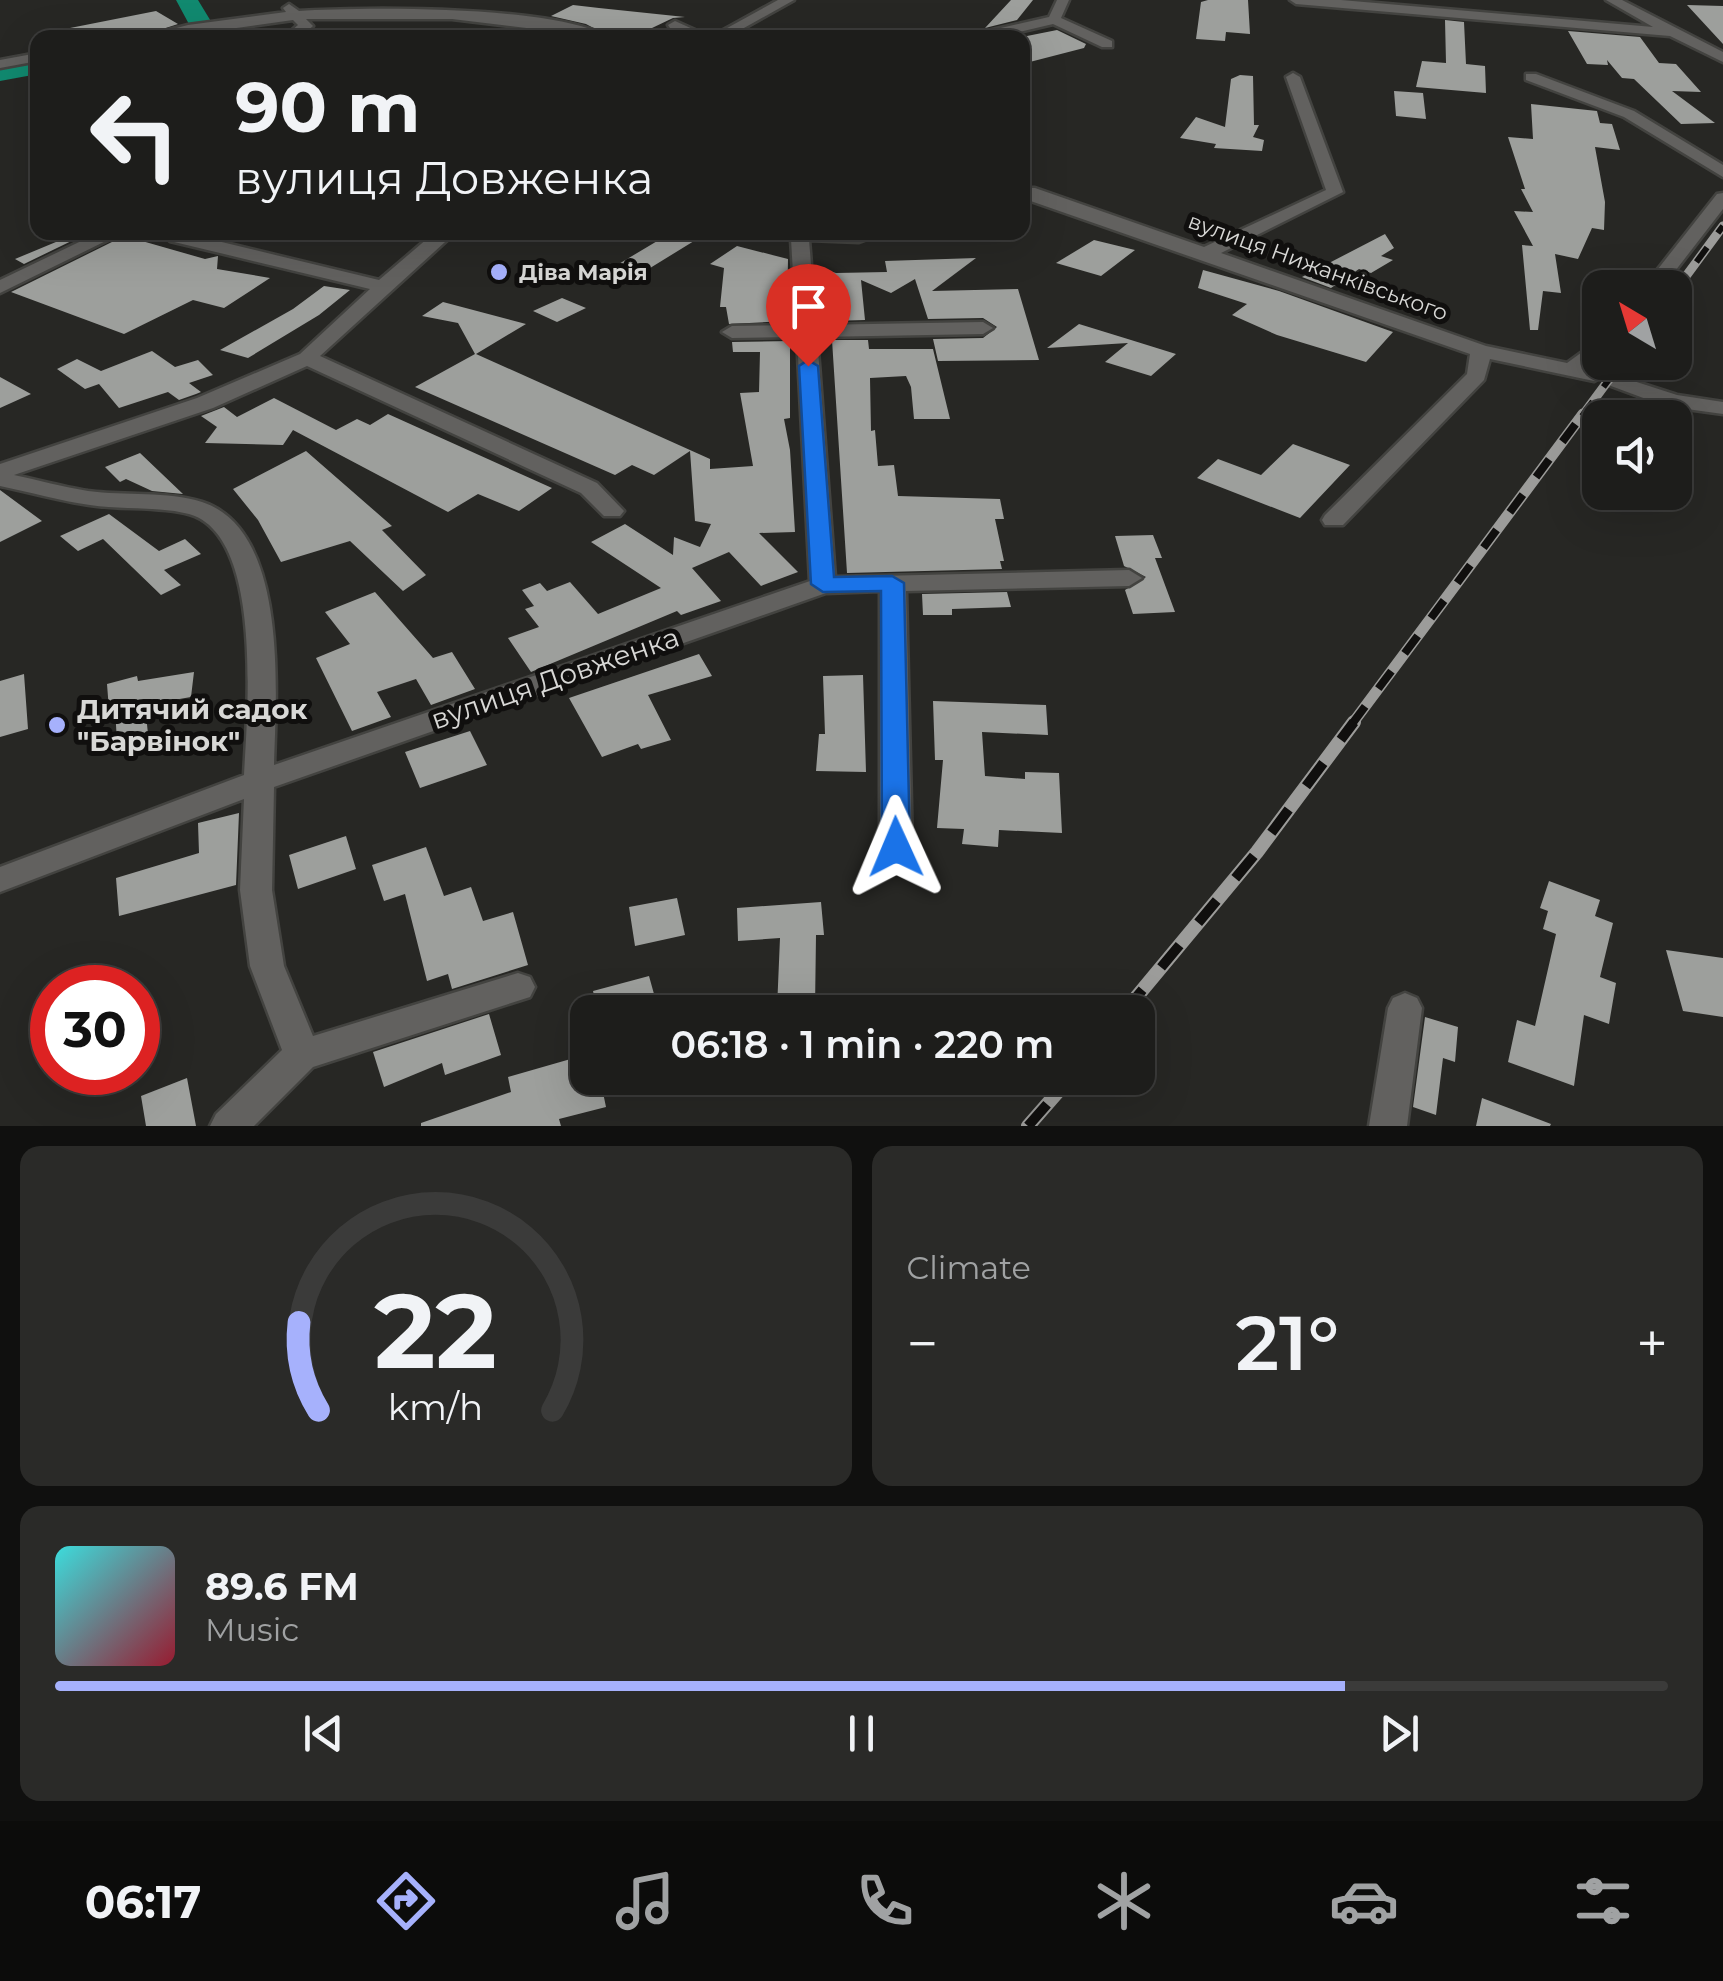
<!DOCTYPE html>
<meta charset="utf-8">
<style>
:root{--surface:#1d1d1b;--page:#2a2a28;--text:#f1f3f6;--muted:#a0a2a3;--line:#3b3b3a;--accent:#a6b1fc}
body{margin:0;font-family:Montserrat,sans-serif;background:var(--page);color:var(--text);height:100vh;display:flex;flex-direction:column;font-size:38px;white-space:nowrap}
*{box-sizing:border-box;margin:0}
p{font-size:32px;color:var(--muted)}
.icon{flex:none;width:55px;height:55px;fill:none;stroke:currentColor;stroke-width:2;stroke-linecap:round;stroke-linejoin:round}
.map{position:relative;height:1126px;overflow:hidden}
.sheet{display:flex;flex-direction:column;gap:20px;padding:20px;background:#10100f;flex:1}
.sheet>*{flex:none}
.hud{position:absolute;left:30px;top:30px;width:1000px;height:210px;border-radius:20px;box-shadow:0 10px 40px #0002,0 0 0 2px var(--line);background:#1d1d1b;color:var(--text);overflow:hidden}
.needle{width:65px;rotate:322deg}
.fabs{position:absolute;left:1582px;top:270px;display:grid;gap:20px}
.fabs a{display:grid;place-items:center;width:110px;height:110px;border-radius:20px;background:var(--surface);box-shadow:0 10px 40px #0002,0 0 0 2px var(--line);font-size:50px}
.speed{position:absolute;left:30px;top:965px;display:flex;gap:20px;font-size:50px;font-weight:700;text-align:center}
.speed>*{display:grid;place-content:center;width:130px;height:130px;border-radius:50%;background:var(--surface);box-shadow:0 10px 40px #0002,0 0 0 2px var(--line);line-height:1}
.speed .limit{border:15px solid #d22;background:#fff;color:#111}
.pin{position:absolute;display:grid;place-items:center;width:85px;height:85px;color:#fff;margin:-102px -42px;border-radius:50% 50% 50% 0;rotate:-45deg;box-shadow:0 0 10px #0007}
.pin .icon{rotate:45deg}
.me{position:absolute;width:110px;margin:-55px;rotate:359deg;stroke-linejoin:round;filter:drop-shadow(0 0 8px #0008)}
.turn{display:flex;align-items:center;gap:35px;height:210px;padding:0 40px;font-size:45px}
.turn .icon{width:130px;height:130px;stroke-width:2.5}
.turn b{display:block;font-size:70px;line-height:85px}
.big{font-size:75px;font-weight:600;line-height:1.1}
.sheet .tile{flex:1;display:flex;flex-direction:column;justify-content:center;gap:15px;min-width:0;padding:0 35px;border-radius:20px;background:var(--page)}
.sheet .dial{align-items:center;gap:0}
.dial svg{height:260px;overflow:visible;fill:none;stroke:var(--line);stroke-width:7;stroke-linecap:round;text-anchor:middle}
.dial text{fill:var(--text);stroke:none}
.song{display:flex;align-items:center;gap:30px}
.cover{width:120px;height:120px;border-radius:15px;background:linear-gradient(135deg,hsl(180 70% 55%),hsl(350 70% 35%))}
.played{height:10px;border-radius:5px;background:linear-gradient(90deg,var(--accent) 80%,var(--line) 80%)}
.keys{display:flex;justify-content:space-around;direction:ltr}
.heat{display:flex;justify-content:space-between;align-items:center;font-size:55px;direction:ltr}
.sheet .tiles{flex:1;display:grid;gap:20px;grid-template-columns:1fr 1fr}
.tile:last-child{grid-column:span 2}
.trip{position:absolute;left:570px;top:995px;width:585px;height:100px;border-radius:20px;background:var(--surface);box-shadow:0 10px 40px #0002,0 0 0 2px var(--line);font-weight:600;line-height:100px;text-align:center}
.dock{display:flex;height:160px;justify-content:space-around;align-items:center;background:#0c0c0b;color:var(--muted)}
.dock .icon{width:70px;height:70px}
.dock .selected{color:var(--accent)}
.dock b{font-size:45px;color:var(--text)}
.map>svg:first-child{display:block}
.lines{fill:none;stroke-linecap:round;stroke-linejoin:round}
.river{fill:#11896f;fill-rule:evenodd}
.building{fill:#9d9f9c}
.minor-casing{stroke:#434340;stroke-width:5}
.minor{fill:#62615f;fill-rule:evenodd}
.rail-far2-casing{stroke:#9c9c9a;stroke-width:9}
.rail-far1-casing{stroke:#9c9c9a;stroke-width:11}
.rail-casing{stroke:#9c9c9a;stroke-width:14}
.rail-far2{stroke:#100f0e;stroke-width:6;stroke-dasharray:18;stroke-linecap:butt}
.rail-far1{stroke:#100f0e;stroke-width:8;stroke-dasharray:22;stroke-linecap:butt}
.rail{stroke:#100f0e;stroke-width:10;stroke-dasharray:29;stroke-linecap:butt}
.route{fill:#1a73e8;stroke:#114b97;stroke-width:2.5}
.poi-dot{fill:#a6b1fc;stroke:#100f0e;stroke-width:4}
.labels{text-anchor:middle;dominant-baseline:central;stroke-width:10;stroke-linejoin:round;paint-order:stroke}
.far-street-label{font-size:22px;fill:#d8d8d6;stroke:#100f0e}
.far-poi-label{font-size:22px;font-weight:bold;fill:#d8d8d6;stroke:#100f0e;text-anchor:start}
.street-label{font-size:28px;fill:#d8d8d6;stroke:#100f0e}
.poi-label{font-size:28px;font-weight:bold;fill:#d8d8d6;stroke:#100f0e;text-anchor:start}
</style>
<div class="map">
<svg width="1723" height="1126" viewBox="0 0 1723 1126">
<rect width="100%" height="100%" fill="#272724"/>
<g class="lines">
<!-- river -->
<path class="river" d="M176 0H198L215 28C206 41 190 38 175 38L190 26Z
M38 58V74L0 81V65Z"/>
</g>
<!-- building -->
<path class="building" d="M1011 0H1033L1017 20 985 28Z
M1208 0H1248L1250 34 1226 32 1225 41 1196 39 1201 2Z
M573 5 599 8 685 17 673 18 652 28 673 38H612L586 24 551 16Z
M1687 5 1723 6V44Z
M156 11 178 24 135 38H71L70 28Z
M1445 20 1464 22 1466 64 1485 66 1486 93 1416 87 1422 61 1446 63Z
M1057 30 1086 44 1084 48 1022 64V37Z
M1568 31 1640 37 1659 63 1676 64 1701 92 1672 91 1715 123 1681 124 1634 79 1622 78 1607 60 1608 65 1587 64Z
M1240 75 1253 76 1254 125H1259L1253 137 1264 140 1262 151 1214 148 1216 144 1180 138 1196 117 1225 127 1231 79Z
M1394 91 1423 93 1426 119 1396 116Z
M1531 104 1597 111 1600 123 1612 124 1620 150 1595 147 1605 202 1604 230 1592 228 1578 259 1555 254 1561 293 1543 291 1538 330H1530L1522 245 1533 246 1514 211 1533 212 1521 189H1525L1508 137 1533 139Z
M80 232H90L24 264 15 259Z
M120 232H161L142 241 205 259 218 256 217 269 270 278 224 308 193 300 124 334 11 292 120 238Z
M669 234 694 241 642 273 617 265Z
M1385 234 1394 248 1381 256 1393 260 1371 273 1359 269 1331 288 1302 277Z
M1094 240 1135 250 1101 276 1056 263Z
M737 246 788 259 787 321 729 324 726 307H720L724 268 710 264Z
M976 258 932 291 1018 289 1039 360 938 361 933 339 983 338 997 327 983 318 928 319 915 279 891 293 861 280 865 320 830 321 829 295H817L815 266 836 273 887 272 885 261Z
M1203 270 1279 291 1393 332 1366 362 1277 335 1232 315 1247 304 1198 288Z
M324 286 350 290 319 315 248 358 220 350 293 309Z
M562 298 586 308 557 322 533 311Z
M443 302 526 324 476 354 710 459V469L753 466 740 393 759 392 760 352H733L732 342 790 341V418L784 419 790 450 795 532 759 533 798 572 761 586 729 552 692 568 721 601 681 615 677 611 531 672 508 638 539 627 525 609 534 606 522 590 540 583 547 591 570 582 598 614 661 588 591 542 625 524 673 555 674 537 700 547 711 524 695 521 690 451 654 475 632 465 615 475 415 387 475 354 458 323 422 316Z
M1079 324 1131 340 1176 354 1151 376 1105 362 1128 343 1047 348Z
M832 340H868L869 349H933L950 419H914L911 387 906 376 870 378 871 431 875 430 878 466 894 465 898 496 1000 499 1004 519H995L1004 561H1000L1002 569 847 573Z
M152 351 175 367 198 360 213 375 189 383 201 392 196 394 179 400 168 392 119 408 99 384 85 389 57 369 77 359 101 371Z
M0 377 31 394 0 408Z
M274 398 336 430 357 419 370 425 388 414 552 488 519 511 478 494 448 512 293 430 283 445 205 443 217 427 201 416 224 407 237 417Z
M1293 444 1350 465 1300 518 1197 478 1218 459 1261 475Z
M306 451 392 526 382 530 426 575 403 591 350 541 281 562 258 520 233 489Z
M140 453 183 494 152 491 126 479 120 482 105 467Z
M0 490 42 521 0 542Z
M109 514 159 551 185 539 201 554 164 570 181 585 161 595 103 539 78 551 60 536Z
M1153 535 1162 558H1155L1175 612 1133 614 1125 590 1146 577 1124 566 1115 536Z
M375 592 433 658 452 652 475 689 431 705 416 679 377 692 391 717 352 731 316 658 350 644 325 612Z
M1007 592 1011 607 952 609V615H923L922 594Z
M699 654 712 676 648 695 671 740 641 749 638 744 602 757 569 698Z
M194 672 191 697 145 705 148 734 117 742 115 708 109 710 107 684 137 676 138 681Z
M24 674 28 729 0 737V681Z
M863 675 866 772 816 771 819 734H825L823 676Z
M933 701 1046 705 1048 735 982 732 985 776 1025 779V772L1059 773 1062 833 999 830 998 847 962 844 964 829 937 828 943 760H935Z
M470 731 487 765 420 788 405 752Z
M239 813 236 885 119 916 116 878 199 853 198 823Z
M346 836 356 869 298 889 289 855Z
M426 847 444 896 471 887 483 921 513 912 528 965 452 989 448 974 427 981 405 894 384 901 372 865Z
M1549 881 1600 900 1595 916 1613 923 1600 977 1616 983 1609 1024 1584 1015 1574 1086 1508 1062 1517 1020 1535 1026 1556 934 1543 929 1548 911 1540 908Z
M677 898 685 935 635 946 629 907Z
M821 902 824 935H816L815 1008 777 1009 780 938 738 941 737 908Z
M1666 950 1723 958V1017L1683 1011Z
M649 976 659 1012H598L593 991Z
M489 1014 501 1055 445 1075 442 1063 384 1087 373 1052Z
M1425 1017 1458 1027 1455 1062 1443 1058 1436 1115 1413 1107Z
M588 1054V1078H600L606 1107 559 1119 561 1126H421V1123L511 1092 508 1077Z
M187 1078 196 1126H146L141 1096Z
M1482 1098 1551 1124 1550 1126H1476Z"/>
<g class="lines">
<defs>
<path id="minor" d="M778 0H794L726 38H709Z
M1057 0H1069L1061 18 1112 41V47H1102L1053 24 994 38H957L1049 17Z
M1290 0H1341L1653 27 1606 0H1622L1723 52V62L1670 36 1296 4Z
M289 4 299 11C363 7 560 5 609 38L452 19H306L313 26 299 38H283L298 25 293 20 165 38H138L188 25 286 12 283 8Z
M675 21 706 35 707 38H690L670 28 668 25Z
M38 53V61L0 68V60Z
M1293 73 1300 77 1343 192 1221 253 1486 346 1567 363 1600 339V356L1587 367 1604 375 1594 381 1490 359 1484 380 1343 525H1325L1322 520 1325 515 1467 374 1470 354 1022 198V188H1035L1204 247 1326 190 1286 77Z
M1526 74H1536L1634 111 1723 165V177L1624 117 1526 80Z
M1723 193V209L1662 288H1643L1717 194Z
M100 232 118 235 0 293V280Z
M180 232 379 280 435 232H456L320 356 597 483 624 511 620 516H604L581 493 307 366 213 408 14 475C38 480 63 487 88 491 125 496 167 491 202 502 289 530 276 693 274 765L810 581 797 337 732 338 722 332 732 326 796 325 791 239 764 237 755 232H886L859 242 809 240 816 325 983 322 993 328 983 334 817 337 835 577 1129 570 1142 578 1129 586 906 591 912 847 907 855 896 859 885 855 880 847V591L826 593 274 787 272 890 284 966 313 1036 518 973 530 977 535 987 530 997 313 1067 254 1126H210L216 1114 282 1050 250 966 240 890 244 799 0 892V867L244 775C247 715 264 535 189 514 158 506 122 510 90 505 60 501 30 492 0 486V464L197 398 300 354 370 289 170 241 167 237Z
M1618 376 1677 395 1723 402V414L1665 406 1611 386 1607 382 1611 378Z
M1405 993 1417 998 1422 1008 1407 1126H1369L1388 1008 1393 998Z"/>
</defs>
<!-- minor casing -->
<use href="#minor" class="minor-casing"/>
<!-- minor -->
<use href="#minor" class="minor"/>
<defs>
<path id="rail-far2" d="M1675 291 1723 226
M1582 416 1622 362"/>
<path id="rail-far1" d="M1352 724 1583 414"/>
<path id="rail" d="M1124 1012 1257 852 1354 722
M1028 1126 1070 1078"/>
</defs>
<!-- rail-far2 casing -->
<use href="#rail-far2" class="rail-far2-casing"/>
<!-- rail-far1 casing -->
<use href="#rail-far1" class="rail-far1-casing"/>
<!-- rail casing -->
<use href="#rail" class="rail-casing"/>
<!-- rail-far2 -->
<use href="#rail-far2" class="rail-far2"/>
<!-- rail-far1 -->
<use href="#rail-far1" class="rail-far1"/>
<!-- rail -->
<use href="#rail" class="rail"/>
</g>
<!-- route -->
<path class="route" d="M808 360 818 366 834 577 892 576 904 583 910 847 906 855 896 858 886 855 882 847 881 591 823 592 811 584 799 366Z"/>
<!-- markers -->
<g class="poi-dot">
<circle cx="499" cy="272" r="10"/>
<circle cx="57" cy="725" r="10"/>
</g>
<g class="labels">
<!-- far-street labels -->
<g class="far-street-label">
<text transform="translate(1318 267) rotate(20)">вулиця Нижанківського</text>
</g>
<!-- far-poi labels -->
<g class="far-poi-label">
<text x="519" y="272">Діва Марія</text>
</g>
<!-- street labels -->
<g class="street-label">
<text transform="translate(555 678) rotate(-19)">вулиця Довженка</text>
</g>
<!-- poi labels -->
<g class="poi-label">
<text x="77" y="709">Дитячий садок<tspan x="77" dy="32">"Барвінок"</tspan></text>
</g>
</g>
</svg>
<div class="fabs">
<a><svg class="needle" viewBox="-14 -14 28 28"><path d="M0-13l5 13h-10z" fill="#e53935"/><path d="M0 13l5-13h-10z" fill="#a0a2a3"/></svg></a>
<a><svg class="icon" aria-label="sound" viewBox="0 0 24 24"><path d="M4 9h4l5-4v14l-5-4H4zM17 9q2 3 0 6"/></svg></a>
</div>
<div class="speed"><div class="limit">30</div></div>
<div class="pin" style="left:808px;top:366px;background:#d93025"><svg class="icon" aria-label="arrive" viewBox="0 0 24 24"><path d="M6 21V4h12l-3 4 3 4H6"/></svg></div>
<svg class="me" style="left:896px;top:847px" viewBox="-20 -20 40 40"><path d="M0-17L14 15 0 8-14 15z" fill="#1a73e8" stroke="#fff" stroke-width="4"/></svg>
<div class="trip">06:18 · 1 min · 220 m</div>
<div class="hud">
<div class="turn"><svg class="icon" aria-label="left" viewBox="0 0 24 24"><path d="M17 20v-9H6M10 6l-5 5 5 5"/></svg><div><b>90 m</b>вулиця Довженка</div></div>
</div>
</div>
<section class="sheet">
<div class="tiles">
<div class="tile dial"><svg viewBox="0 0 100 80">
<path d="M14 69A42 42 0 1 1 86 69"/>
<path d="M14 69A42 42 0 0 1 8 42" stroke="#a6b1fc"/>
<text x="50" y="56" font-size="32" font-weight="700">22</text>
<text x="50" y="72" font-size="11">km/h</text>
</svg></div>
<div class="tile"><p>Climate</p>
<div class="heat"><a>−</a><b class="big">21°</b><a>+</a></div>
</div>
<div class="tile">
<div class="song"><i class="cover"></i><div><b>89.6 FM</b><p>Music</p></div></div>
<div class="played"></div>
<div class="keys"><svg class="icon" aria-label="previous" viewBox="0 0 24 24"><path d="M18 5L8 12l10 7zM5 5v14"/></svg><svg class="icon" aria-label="pause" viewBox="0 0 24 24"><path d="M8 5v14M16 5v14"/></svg><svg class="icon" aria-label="next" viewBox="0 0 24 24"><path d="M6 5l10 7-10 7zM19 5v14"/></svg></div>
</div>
</div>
</section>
<nav class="dock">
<b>06:17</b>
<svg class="icon selected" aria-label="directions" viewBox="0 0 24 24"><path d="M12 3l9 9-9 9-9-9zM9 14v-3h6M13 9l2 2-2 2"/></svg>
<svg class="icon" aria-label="music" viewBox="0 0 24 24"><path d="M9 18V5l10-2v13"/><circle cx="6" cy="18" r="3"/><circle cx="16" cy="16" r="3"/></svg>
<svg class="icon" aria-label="phone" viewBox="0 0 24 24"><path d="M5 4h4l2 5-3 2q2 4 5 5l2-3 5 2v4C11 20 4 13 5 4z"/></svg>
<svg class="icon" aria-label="climate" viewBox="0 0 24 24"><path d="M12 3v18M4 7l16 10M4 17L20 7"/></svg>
<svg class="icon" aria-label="car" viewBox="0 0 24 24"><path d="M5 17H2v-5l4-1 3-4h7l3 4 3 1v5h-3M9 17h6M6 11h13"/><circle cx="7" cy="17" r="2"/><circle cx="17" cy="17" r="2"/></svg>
<svg class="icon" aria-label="filters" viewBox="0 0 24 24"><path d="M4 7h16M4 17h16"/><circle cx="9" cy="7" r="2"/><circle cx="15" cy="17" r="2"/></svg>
</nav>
